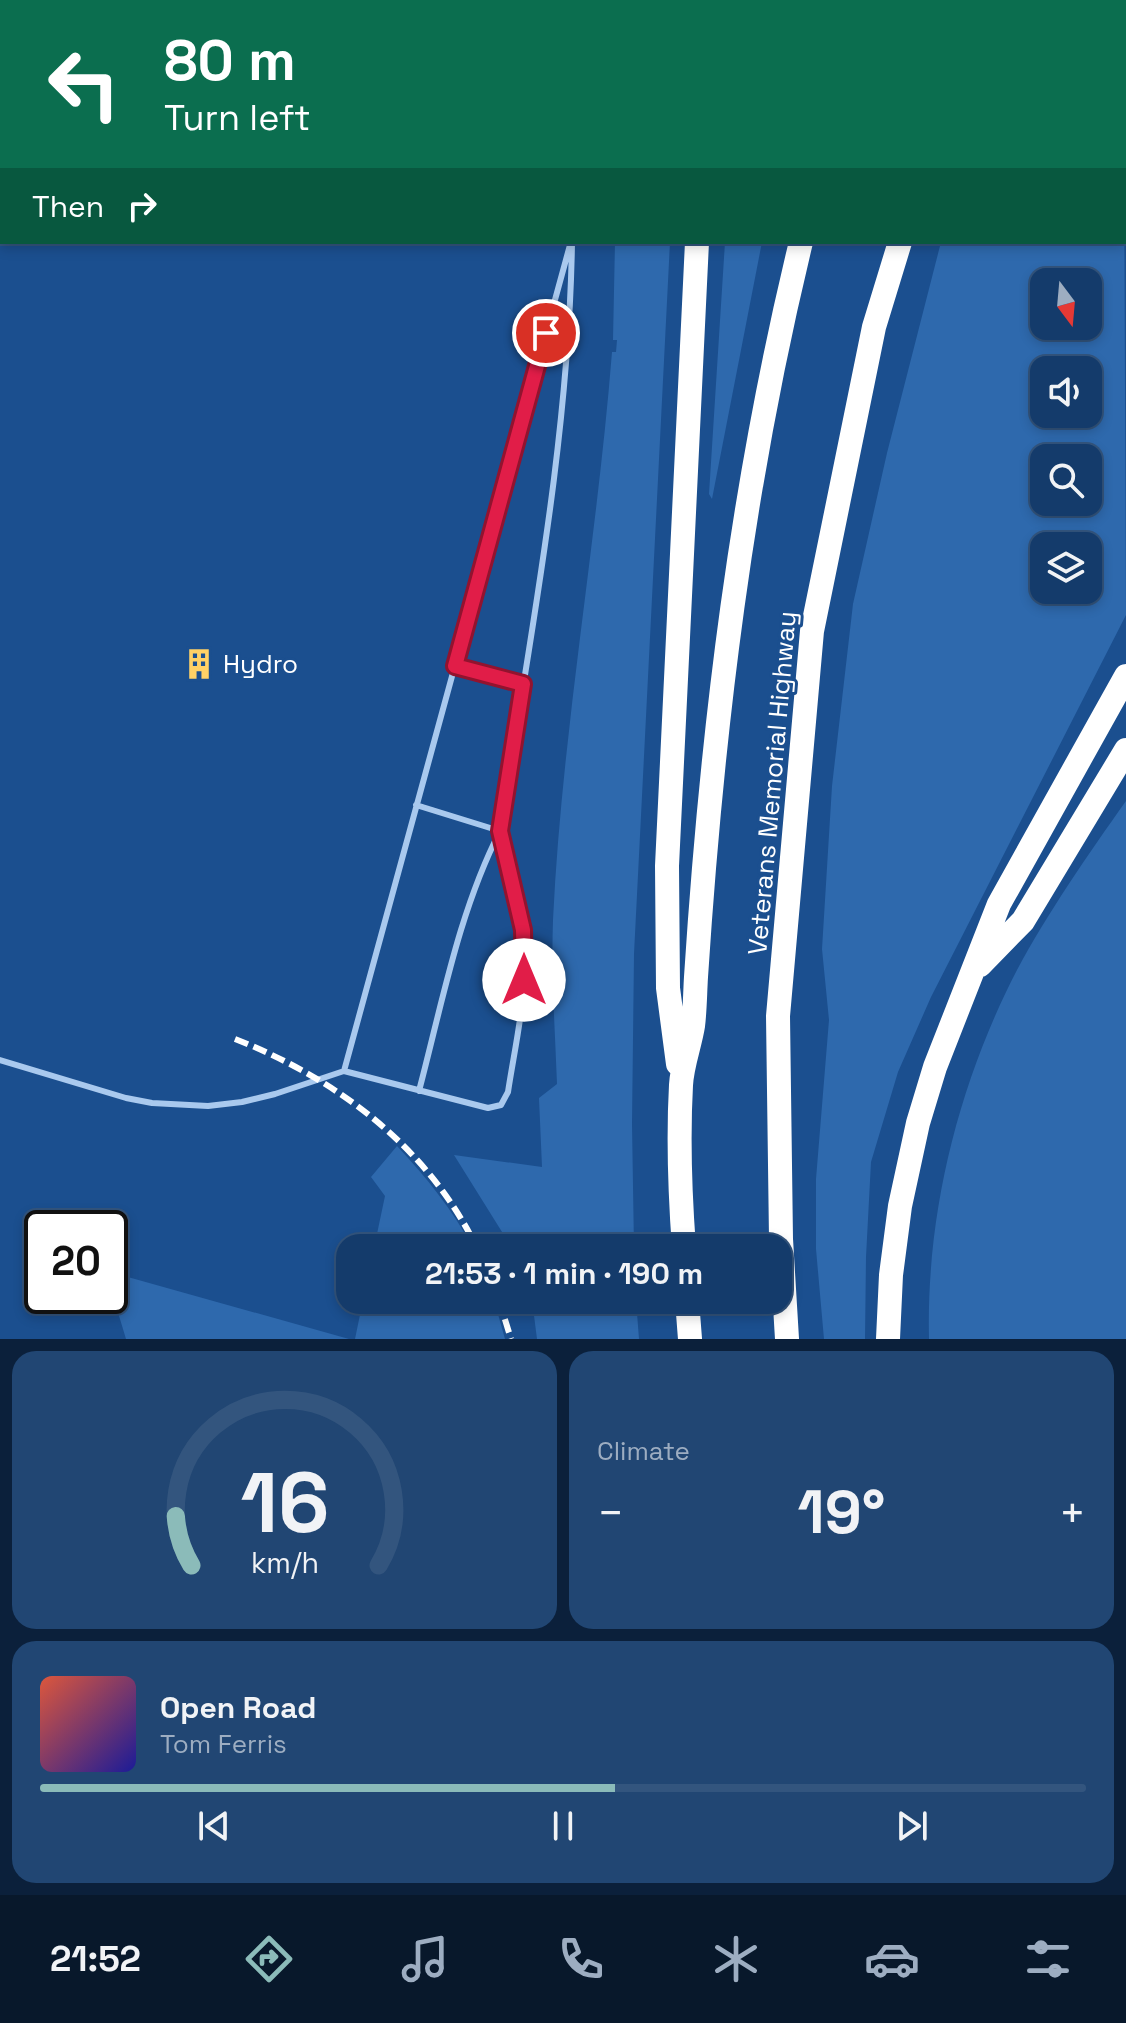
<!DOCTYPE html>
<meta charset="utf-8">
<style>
:root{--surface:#143b6b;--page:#214673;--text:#f1f3f6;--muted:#9dadc1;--line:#33557e;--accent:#8bbbb9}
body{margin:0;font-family:"Space Grotesk",sans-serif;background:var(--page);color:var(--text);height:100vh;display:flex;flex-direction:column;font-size:30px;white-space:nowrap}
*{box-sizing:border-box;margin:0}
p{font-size:26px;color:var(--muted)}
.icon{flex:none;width:44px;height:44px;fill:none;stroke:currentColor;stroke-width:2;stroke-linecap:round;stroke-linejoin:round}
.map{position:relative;height:1339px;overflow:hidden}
.drawer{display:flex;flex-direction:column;gap:12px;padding:12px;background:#0b203b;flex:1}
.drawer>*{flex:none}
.guide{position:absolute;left:0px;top:0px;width:1126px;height:244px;box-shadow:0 4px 12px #0003,0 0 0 2px var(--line);background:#0b6e4f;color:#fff;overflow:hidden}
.needle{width:52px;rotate:164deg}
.tools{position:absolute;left:1030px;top:268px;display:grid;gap:16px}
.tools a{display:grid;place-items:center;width:72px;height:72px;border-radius:16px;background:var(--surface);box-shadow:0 4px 12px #0003,0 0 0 2px var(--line);font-size:40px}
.speed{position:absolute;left:24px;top:1210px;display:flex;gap:16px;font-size:40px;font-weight:700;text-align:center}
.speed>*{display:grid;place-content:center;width:104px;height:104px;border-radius:50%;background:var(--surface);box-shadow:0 4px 12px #0003,0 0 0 2px var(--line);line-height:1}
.speed .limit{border:4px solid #111;border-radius:12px;background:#fff;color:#111}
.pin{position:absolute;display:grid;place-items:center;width:68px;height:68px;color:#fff;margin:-34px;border:4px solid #fff;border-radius:50%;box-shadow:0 2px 8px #0007}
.me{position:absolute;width:88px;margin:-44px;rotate:0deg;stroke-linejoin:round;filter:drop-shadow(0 0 6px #0008)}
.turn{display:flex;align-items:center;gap:28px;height:168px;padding:0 32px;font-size:36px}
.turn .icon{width:104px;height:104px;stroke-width:2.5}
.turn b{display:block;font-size:56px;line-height:68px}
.then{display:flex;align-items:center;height:76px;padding:0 32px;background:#0003;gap:16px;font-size:30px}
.big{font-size:60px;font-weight:700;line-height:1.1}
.drawer .tile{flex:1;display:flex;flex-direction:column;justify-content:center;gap:12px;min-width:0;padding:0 28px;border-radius:24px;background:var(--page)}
.drawer .dial{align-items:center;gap:0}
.dial svg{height:208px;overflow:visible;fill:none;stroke:var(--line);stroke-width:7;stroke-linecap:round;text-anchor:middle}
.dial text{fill:var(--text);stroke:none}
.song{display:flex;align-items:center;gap:24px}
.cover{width:96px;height:96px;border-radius:12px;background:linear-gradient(135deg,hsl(10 70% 55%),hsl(240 70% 35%))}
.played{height:8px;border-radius:4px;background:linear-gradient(90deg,var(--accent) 55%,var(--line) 55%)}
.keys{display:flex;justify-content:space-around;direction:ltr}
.heat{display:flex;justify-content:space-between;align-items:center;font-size:44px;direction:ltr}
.drawer .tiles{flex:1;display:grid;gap:12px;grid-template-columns:1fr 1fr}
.tile:last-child{grid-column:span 2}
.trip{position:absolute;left:336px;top:1234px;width:456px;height:80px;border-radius:24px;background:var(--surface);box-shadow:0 4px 12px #0003,0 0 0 2px var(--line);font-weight:700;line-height:80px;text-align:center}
.menu{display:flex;height:128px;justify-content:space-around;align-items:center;background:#08182b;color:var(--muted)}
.menu .icon{width:56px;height:56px}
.menu .on{color:var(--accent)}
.menu b{font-size:36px;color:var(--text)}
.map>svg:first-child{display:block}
.green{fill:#2e69ad;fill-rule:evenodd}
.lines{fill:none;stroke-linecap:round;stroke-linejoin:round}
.lane{stroke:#a9c9ee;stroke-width:6}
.highway{stroke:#fff;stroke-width:24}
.rail{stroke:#fff;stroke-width:6;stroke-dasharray:14 6;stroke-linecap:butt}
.route-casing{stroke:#92132f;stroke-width:20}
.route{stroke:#e11d48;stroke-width:14}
.labels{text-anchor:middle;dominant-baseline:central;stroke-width:6;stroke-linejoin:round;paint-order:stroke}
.poi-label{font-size:26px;fill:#fff;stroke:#1b4f8f;text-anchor:start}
.street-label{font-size:26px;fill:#fff;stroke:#1b4f8f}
</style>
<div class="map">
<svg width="1126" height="1339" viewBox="0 0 1126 1339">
<rect width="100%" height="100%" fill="#1b4f8f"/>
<!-- green -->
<path class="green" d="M1124 156 1126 615 931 997 898 1072 871 1162 866 1257 865 1339H824L816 1249V1179L829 1020 822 949 832 786 853 604 887 453 941 242H1124ZM1044 282H1088V326H1044ZM1044 370H1088V414H1044ZM1044 458H1088V502H1044ZM1044 546H1088V590H1044Z
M615 242H670L634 954 632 1124 634 1248H512L454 1155 542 1167 539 1098 557 1084C555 1030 551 975 553 920 562 730 597 542 612 352H616L617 340H613Z
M725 242H762L712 499 709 494Z
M1126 801V1339H929C926 1212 959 1082 1017 970 1047 914 1089 853 1126 801Z
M397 1146C427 1178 452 1209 473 1248H374L385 1196 371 1177Z
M110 1272 349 1339H126L110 1286Z
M363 1300H494L505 1339H355Z
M532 1300H636L639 1339H537Z"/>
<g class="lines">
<!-- lane -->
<path class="lane" d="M560 0 561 2
M41 2 42 0
M0 144 2 139
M455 666 523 684
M416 805 500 831
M0 1060 126 1098 152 1103 208 1106 242 1102 275 1094 344 1071 488 1108 501 1105 508 1092C515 1046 527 997 524 949 522 910 510 871 500 833
M344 1071 570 245
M419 1091C442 1004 459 911 500 831 530 636 569 440 572 242"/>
<!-- highway -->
<path class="highway" d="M703 0V2
M992 0 994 2
M1044 0 1045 2
M873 2 874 0
M973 2V0
M1124 22H1126
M1124 101 1126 103
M980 965 1023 921 1126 750
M678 1064 668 988 667 866 697 242
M684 1248C680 1194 678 1139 681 1085 682 1065 690 1045 693 1026 695 1010 695 993 696 977 712 729 742 484 801 242
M687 1300 690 1339
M787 1339 781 1239 778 1016 812 631 874 327 900 242
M888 1339 891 1275 900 1206 918 1123 935 1067 999 904 1126 676"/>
<!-- rail -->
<path class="rail" d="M235 1039C337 1079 428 1147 477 1248
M499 1300 511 1339"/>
</g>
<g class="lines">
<defs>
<path id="route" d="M524 980 523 930 500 831 523 684 455 666 546 333"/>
</defs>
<!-- route casing -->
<use href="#route" class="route-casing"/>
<!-- route -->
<use href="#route" class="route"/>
</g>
<!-- icons -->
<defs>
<symbol id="building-bare" viewBox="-9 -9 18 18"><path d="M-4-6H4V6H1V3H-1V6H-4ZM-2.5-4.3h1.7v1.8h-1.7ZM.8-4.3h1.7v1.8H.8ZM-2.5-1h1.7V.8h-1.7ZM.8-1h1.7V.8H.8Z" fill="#ffd166" stroke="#1b4f8f" stroke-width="2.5" paint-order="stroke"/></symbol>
</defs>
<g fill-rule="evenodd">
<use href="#building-bare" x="177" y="642" width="44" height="44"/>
</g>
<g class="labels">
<!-- poi labels -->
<g class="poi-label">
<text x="223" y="664">Hydro</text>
</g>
<!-- street labels -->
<g class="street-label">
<text transform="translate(772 783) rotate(-85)">Veterans Memorial Highway</text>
</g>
</g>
</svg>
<div class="tools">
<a><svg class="needle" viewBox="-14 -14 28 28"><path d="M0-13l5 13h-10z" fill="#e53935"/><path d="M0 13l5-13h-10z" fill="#9dadc1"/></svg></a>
<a><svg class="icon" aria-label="sound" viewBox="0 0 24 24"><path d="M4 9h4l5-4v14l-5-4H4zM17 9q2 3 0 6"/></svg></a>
<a><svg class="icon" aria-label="search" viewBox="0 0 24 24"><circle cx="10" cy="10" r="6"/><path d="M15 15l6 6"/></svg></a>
<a><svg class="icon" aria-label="layers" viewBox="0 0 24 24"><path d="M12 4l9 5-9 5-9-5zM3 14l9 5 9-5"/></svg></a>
</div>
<div class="speed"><div class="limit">20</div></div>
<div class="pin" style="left:546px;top:333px;background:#d93025"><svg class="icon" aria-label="arrive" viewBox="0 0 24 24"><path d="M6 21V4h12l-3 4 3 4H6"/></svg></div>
<svg class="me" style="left:524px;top:980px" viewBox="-20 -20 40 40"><circle r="19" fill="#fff"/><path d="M0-13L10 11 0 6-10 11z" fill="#e11d48"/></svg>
<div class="trip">21:53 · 1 min · 190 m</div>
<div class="guide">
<div class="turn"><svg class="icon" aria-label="left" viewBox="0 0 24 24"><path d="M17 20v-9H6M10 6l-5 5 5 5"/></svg><div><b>80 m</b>Turn left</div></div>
<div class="then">Then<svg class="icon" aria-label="right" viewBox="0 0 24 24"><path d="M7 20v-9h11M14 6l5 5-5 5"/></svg></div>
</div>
</div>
<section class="drawer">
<div class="tiles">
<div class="tile dial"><svg viewBox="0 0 100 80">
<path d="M14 69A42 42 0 1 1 86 69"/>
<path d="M14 69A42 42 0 0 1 8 50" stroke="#8bbbb9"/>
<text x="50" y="56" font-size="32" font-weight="700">16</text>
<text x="50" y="72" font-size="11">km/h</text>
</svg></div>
<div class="tile"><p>Climate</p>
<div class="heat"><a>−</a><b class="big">19°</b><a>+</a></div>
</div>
<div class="tile">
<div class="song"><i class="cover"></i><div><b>Open Road</b><p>Tom Ferris</p></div></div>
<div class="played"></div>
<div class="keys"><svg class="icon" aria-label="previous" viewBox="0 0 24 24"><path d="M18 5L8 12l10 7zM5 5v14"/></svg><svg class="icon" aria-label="pause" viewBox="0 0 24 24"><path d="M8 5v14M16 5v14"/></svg><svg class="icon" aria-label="next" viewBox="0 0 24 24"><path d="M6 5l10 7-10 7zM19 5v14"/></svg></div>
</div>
</div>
</section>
<nav class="menu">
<b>21:52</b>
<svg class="icon on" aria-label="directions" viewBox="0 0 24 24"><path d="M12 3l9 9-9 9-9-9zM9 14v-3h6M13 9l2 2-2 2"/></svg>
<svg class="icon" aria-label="music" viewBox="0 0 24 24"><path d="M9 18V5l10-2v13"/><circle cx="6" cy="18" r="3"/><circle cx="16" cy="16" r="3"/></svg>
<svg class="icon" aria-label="phone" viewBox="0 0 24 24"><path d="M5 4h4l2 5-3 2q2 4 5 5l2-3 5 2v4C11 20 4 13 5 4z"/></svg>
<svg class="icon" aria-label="climate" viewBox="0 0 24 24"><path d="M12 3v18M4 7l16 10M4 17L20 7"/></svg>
<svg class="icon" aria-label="car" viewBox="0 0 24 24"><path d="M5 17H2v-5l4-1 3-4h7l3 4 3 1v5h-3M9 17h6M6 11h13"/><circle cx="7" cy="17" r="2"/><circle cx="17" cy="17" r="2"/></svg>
<svg class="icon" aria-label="filters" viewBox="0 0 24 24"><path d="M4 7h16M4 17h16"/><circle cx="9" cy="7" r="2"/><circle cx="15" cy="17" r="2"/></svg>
</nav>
